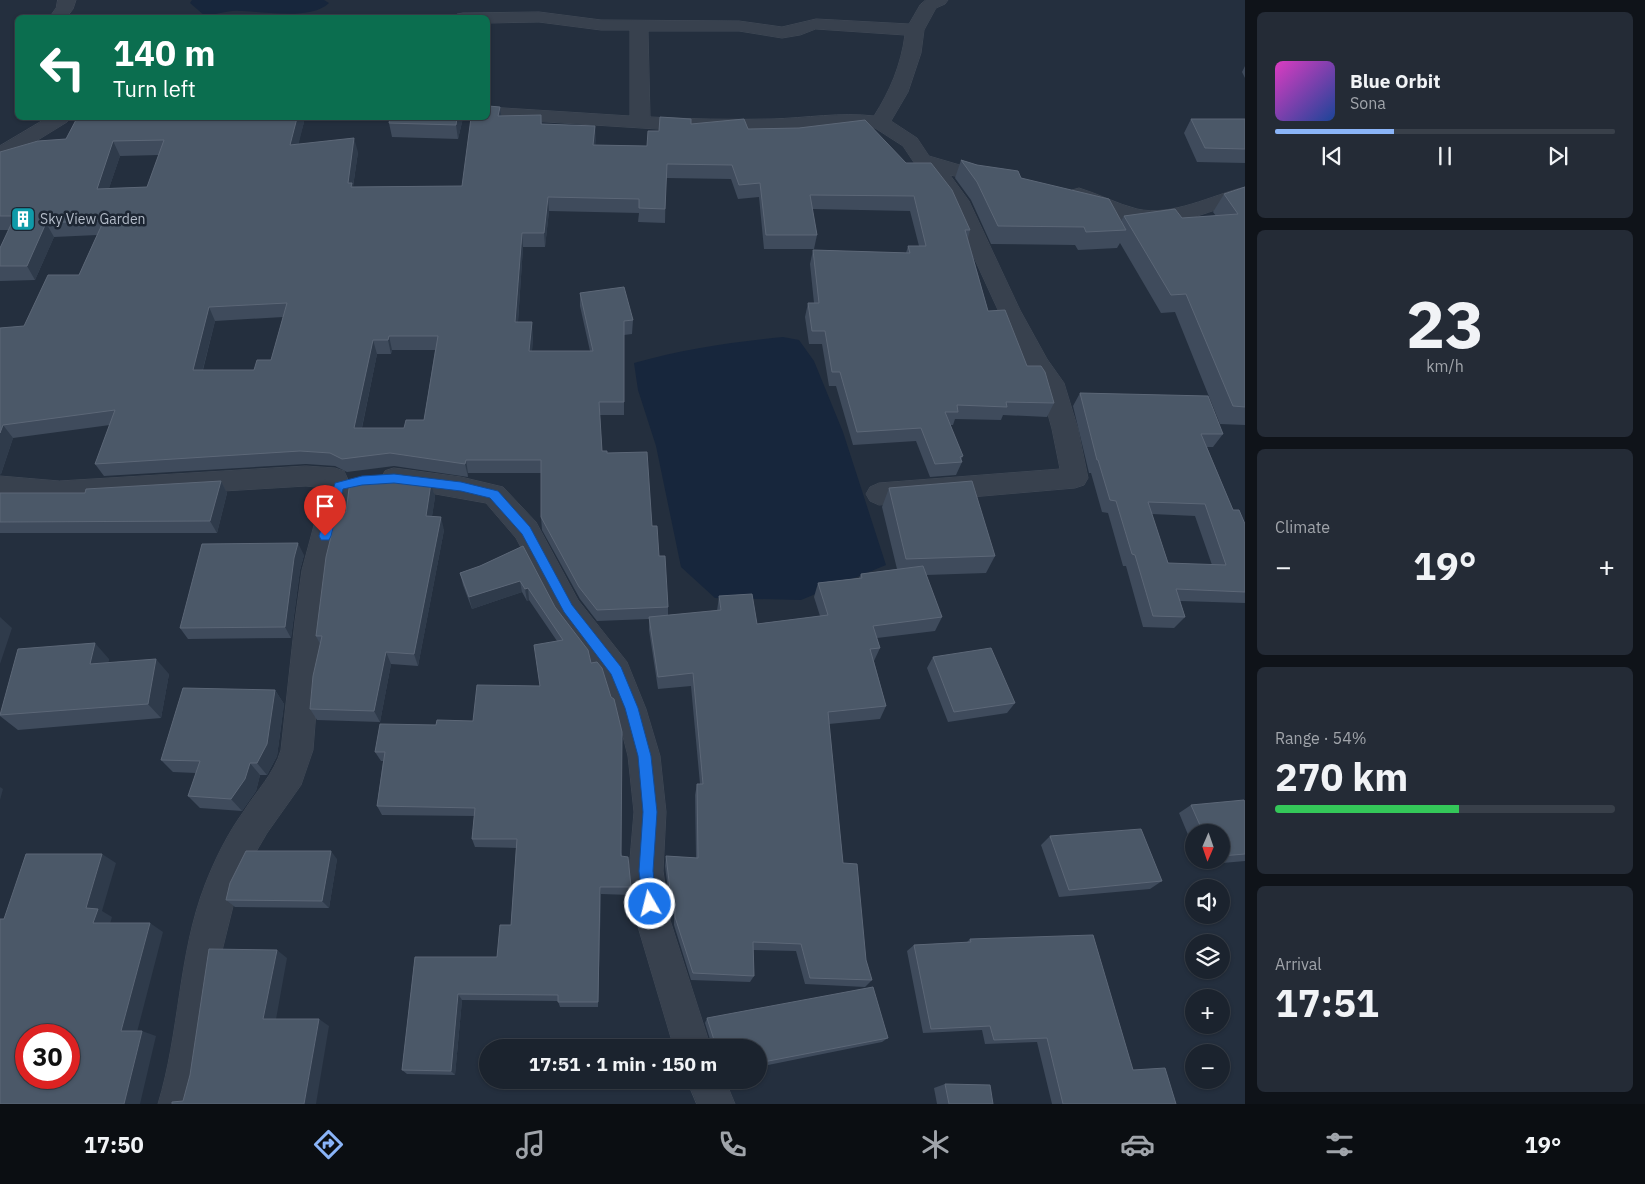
<!DOCTYPE html>
<meta charset="utf-8">
<style>
:root{--surface:#1b232e;--page:#242b36;--text:#f1f3f6;--muted:#a0a4aa;--line:#39404a;--accent:#8ab4f8}
body{margin:0;font-family:"IBM Plex Sans",sans-serif;background:var(--page);color:var(--text);height:100vh;display:flex;flex-direction:column;font-size:19px;white-space:nowrap}
*{box-sizing:border-box;margin:0}
p{font-size:16px;color:var(--muted)}
.icon{flex:none;width:28px;height:28px;fill:none;stroke:currentColor;stroke-width:2;stroke-linecap:round;stroke-linejoin:round}
.map{position:relative;flex:1;overflow:hidden}
.details{display:flex;flex-direction:column;gap:12px;padding:12px;background:#0f1319;width:400px}
.details>*{flex:none}
.guide{position:absolute;left:15px;top:15px;width:475px;height:105px;border-radius:8px;box-shadow:0 1px 4px #0004,0 0 0 1px var(--line);background:#0b6e4f;color:#fff;overflow:hidden}
.needle{width:32px;rotate:182deg}
.fabs{position:absolute;left:1185px;top:824px;display:grid;gap:10px}
.fabs a{display:grid;place-items:center;width:45px;height:45px;border-radius:50%;background:var(--surface);box-shadow:0 1px 4px #0004,0 0 0 1px var(--line);font-size:25px}
.speed{position:absolute;left:15px;top:1024px;display:flex;gap:10px;font-size:25px;font-weight:700;text-align:center}
.speed>*{display:grid;place-content:center;width:65px;height:65px;border-radius:50%;background:var(--surface);box-shadow:0 1px 4px #0004,0 0 0 1px var(--line);line-height:1}
.speed .limit{border:8px solid #d22;background:#fff;color:#111}
.pin{position:absolute;display:grid;place-items:center;width:42px;height:42px;color:#fff;margin:-51px -21px;border-radius:50% 50% 50% 0;rotate:-45deg;box-shadow:0 0 5px #0007}
.pin .icon{rotate:45deg}
.me{position:absolute;width:55px;margin:-28px;rotate:352deg;stroke-linejoin:round;filter:drop-shadow(0 0 4px #0008)}
.turn{display:flex;align-items:center;gap:18px;height:105px;padding:0 15px;font-size:22px}
.turn .icon{width:65px;height:65px;stroke-width:2.5}
.turn b{display:block;font-size:35px;line-height:42px}
.big{font-size:38px;font-weight:700;line-height:1.1}
.details .tile{flex:1;display:flex;flex-direction:column;justify-content:center;gap:8px;min-width:0;padding:0 18px;border-radius:8px;background:var(--page)}
.details .dial{align-items:center;gap:0}
.dial b{font-size:65px;line-height:1}
.song{display:flex;align-items:center;gap:15px}
.cover{width:60px;height:60px;border-radius:8px;background:linear-gradient(135deg,hsl(310 70% 55%),hsl(220 70% 35%))}
.played{height:5px;border-radius:2px;background:linear-gradient(90deg,var(--accent) 35%,var(--line) 35%)}
.keys{display:flex;justify-content:space-around;direction:ltr}
.heat{display:flex;justify-content:space-between;align-items:center;font-size:28px;direction:ltr}
.charge{height:8px;border-radius:4px;background:linear-gradient(90deg,#34c759 54%,var(--line) 0)}
.trip{position:absolute;left:479px;top:1039px;width:288px;height:50px;border-radius:25px;background:var(--surface);box-shadow:0 1px 4px #0004,0 0 0 1px var(--line);font-weight:700;line-height:50px;text-align:center}
.tab-bar{display:flex;height:80px;justify-content:space-around;align-items:center;background:#0b0e12;color:var(--muted)}
.tab-bar .icon{width:35px;height:35px}
.tab-bar .on{color:var(--accent)}
.tab-bar b{font-size:22px;color:var(--text)}
main{display:flex;flex:1;min-height:0}
.map>svg:first-child{display:block}
.water{fill:#17263c}
.lines{fill:none;stroke-linecap:round;stroke-linejoin:round}
.minor-casing{stroke:#414a57;stroke-width:1}
.minor{fill:#38414e;fill-rule:evenodd}
.wall{fill:#3f4b5c;fill-rule:evenodd}
.shaded-wall{fill:#2f3b4b}
.building{fill:#4b5868;stroke:#5c6777;fill-rule:evenodd}
.route{fill:#1a73e8;stroke:#114b97}
.labels{text-anchor:middle;dominant-baseline:central;stroke-width:5;stroke-linejoin:round;paint-order:stroke}
.far-poi-label{font-size:14px;fill:#b4bcc9;stroke:#1d2633;text-anchor:start}
</style>
<main>
<div class="map">
<svg width="1245" height="1104" viewBox="0 0 1245 1104">
<rect width="100%" height="100%" fill="#242f3e"/>
<!-- water -->
<path class="water" d="M192 0H324L329 3C310 21 264 11 239 11 228 10 216 15 205 16L190 3Z
M783 337 799 340 814 361 843 432 886 565 801 600 715 598 681 567 656 446 638 390 634 363C683 349 733 342 783 337Z"/>
<g class="lines">
<defs>
<path id="minor" d="M58 0H76L73 9 66 18H49L56 8Z
M926 0H948L945 4 936 8 924 30 921 53 908 92 891 121 917 138 929 156 970 168 999 174 1002 178 999 182 992 184 950 175 969 201 1020 310 1047 359 1064 383 1078 429 1088 478 1084 485 1075 488 879 505 870 501 866 494 870 487 879 483 1060 469 1052 429 1040 385 1026 364 998 310 949 203 919 166 915 164 903 146 875 128 859 126 771 131H689L483 118H488V107L630 116V30H601L539 22 488 23V18H455L457 14 463 13 539 12 601 20 739 21 782 27 816 19 909 24 920 5ZM816 29 905 35C901 65 890 91 874 116 841 112 806 118 772 119 731 120 690 119 650 117L648 31H739L782 38 800 35Z
M47 118H70L67 122 7 159 0 161V146Z
M1245 187V200C1214 209 1178 227 1144 224 1119 222 1095 208 1072 200L1069 195 1072 190 1079 188C1099 194 1117 204 1137 209 1172 217 1212 195 1245 187Z
M306 466 335 468 344 471 351 486 330 570 323 621 313 750 301 785 267 833 253 857 237 890 220 959 203 1080 196 1104H158C180 1032 178 955 205 885 215 859 228 833 244 811 257 790 274 774 281 750L295 621 302 570 324 488 306 486 59 501 0 496V476L59 481Z
M394 468 461 477 503 487 536 522 578 600 627 662 646 709 660 756 666 812 663 871 670 920 711 1048H674L636 920 629 871 634 812 628 756 616 709 604 678 558 618 516 538 486 503 385 485 381 478 385 471Z
M687 1080H725L735 1104H697Z"/>
</defs>
<!-- minor casing -->
<use href="#minor" class="minor-casing"/>
<!-- minor -->
<use href="#minor" class="minor"/>
</g>
<!-- wall -->
<path class="wall" d="M1245 66V78L1242 72Z
M500 107 501 116 541 115 542 124 595 126V145L647 146 659 131 691 124 748 129 799 128 970 230 968 238 988 311 1054 403 1047 417 1003 415 1001 420 955 419 953 425H950L963 456 961 460 962 462 956 475 930 477 916 441 853 445 836 386H829L822 344H809L805 317 808 303H814L810 264 813 250 906 253 908 246H919L910 211 812 209 817 235 814 249H764L759 197 738 199 731 179 666 178 665 223 638 222 639 213 549 211 545 247H523L518 322 533 336 532 351H590L580 306V293L633 320 632 334 624 335V415H600L602 451 607 453 652 526 668 607V615L717 611 719 596 757 624 820 616 814 597 818 583 859 578 861 574 897 569 882 507 889 488 995 556 986 573 926 575 942 617 935 631 877 638 880 648 874 661 886 706 880 719 829 724 843 863 866 960 872 980 865 987 805 984 796 951 753 950 754 976 750 982 691 980 674 925V914H671L665 866 666 856 696 858 695 795 697 784H700L691 686 658 689 649 630V619L597 621 580 599 542 530 541 517V473H468V477L394 466 347 472 335 466 306 464 104 476 95 464 110 425 13 438 1 474 0 328 24 326 79 275 97 235 54 237 35 280 0 281V248L9 230H0V152L66 139 77 118H303L304 122 298 144 358 152 353 187 462 186ZM159 155 147 187 109 188 120 156ZM283 317 271 360 254 370H203L215 321ZM392 350H435L424 420 404 428H362L377 354H391Z
M463 118 458 139 392 137 389 123Z
M1191 119H1245V163L1197 162 1184 133Z
M961 160 1021 178 1121 221 1124 216 1182 218 1216 216 1213 212 1224 194 1245 187V425L1220 424 1175 312 1161 313 1120 243 1117 248 1078 250 1075 245 991 244 971 200 955 178Z
M1080 393 1223 434 1213 447H1207L1233 510 1245 524V603L1180 601 1185 617 1174 628 1143 627 1126 566H1123L1108 513 1102 512 1091 473H1089L1073 406ZM1152 514 1195 516 1212 565 1168 563Z
M221 481 227 493 217 533H0V493H85Z
M431 483 435 497 432 516 444 530 418 666 391 664 380 722 317 720 310 709 320 644 316 636 346 512Z
M523 546 555 607 622 856 631 887V895L601 894 598 1007H560L558 1001 462 1000 455 1075 407 1074 402 1070 415 957H497L511 925 516 848 475 847 472 839 474 816 382 815 377 806 383 761H381L375 752 436 725 473 721 540 686 557 641 529 600 527 601 522 592 472 609 463 585 460 573 480 566Z
M304 555 300 570 291 638 188 639 180 628Z
M933 657 1015 703 1007 713 948 722 927 668Z
M109 659 108 662 169 674 161 718 18 730 0 716V713Z
M275 690 284 704 277 756 267 775H260L256 791 242 811 200 808 188 796 196 773 173 772 161 760Z
M1245 802V861L1200 865 1198 860H1221V832H1194V849L1179 813 1191 805Z
M1050 836 1162 881 1150 889 1059 897 1041 845Z
M337 859 329 908 235 907 226 900Z
M970 939 1133 1070 1176 1104H1052L1037 1042 985 1044 982 1030 923 1033 907 951 914 945 967 942Z
M707 1018 888 1038 882 1042 758 1067V1048H707L708 1046H712L705 1023Z
M945 1084 993 1104H937L934 1088Z"/>
<!-- shaded-wall -->
<path class="shaded-wall" d="M500 107 502 121 498 116Z
M297 118H303L304 122 295 159 290 145Z
M457 118H463L458 139 456 125Z
M595 126 596 140 594 159 593 145Z
M354 138 358 152 353 186 356 197 348 183Z
M113 141 120 156 104 203 97 189Z
M548 197 549 211 545 247 544 233Z
M46 223 54 237 35 280 27 266Z
M522 233 523 247 517 335 515 322Z
M209 307 215 321 199 384 193 370Z
M532 322 533 336 531 365 529 351Z
M389 336 392 350 391 354 388 340Z
M373 340 377 354 359 441 354 428Z
M3 425 13 438 1 474 0 475V433Z
M466 460 468 473V477L465 464Z
M221 481 227 493 217 533 210 521Z
M431 483 435 497 430 530 426 516Z
M441 517 444 530 418 666 414 654Z
M298 543 304 555 300 570 291 638 285 627 294 558Z
M520 581 522 592 472 609 469 597Z
M528 588 529 600 527 601 525 589Z
M0 617 12 628 0 664Z
M95 643 109 659 105 679 90 664Z
M386 652 391 664 380 722 374 711Z
M156 659 169 674 161 718 148 704Z
M275 690 284 704 277 756 267 775 257 763Z
M250 763 260 775 256 791 242 811 231 799Z
M0 787 3 789 0 800Z
M331 851 337 859 329 908 322 901Z
M102 854 116 863 102 911 112 917 108 931 93 923 86 908Z
M600 887 601 894 598 1007V1002Z
M150 923 163 932 136 1036 121 1031Z
M277 950 287 958 275 1025 263 1019Z
M458 994 462 1000 455 1075 451 1071Z
M319 1019 329 1026 316 1104H304Z
M142 1031 156 1036 140 1104H124Z"/>
<!-- building -->
<path class="building" d="M488 106 500 107 498 116 541 115V124L595 126 593 145 647 146 648 131H659L660 117 691 119V124L744 119 748 129 799 128 865 120 906 163H931L952 190 970 230H965L988 311 1005 310 1027 366H1041L1045 372 1054 403 1006 402 1007 407 957 405 958 412H945L963 456 960 457 962 462 935 464 921 428 857 432 840 372H832L825 331H812L808 303H819L813 250 910 253 908 246H926L914 196 810 195 817 235H766L760 183 739 185 732 165 667 164 665 209 639 208V199L548 197 544 233H522L515 322H532L529 351H593L580 293 624 287 633 320 624 321V402H599L602 451H607V453L647 452 652 526H657L659 556H665L668 607 597 610 579 587 541 517V460H466L465 464 390 453 342 459 330 453 300 451 95 464 115 410 3 425 0 433V328L24 326 48 275H79L104 220 46 223 27 266H0V248L15 216H0V152L38 141 66 139 77 118H297L290 145 354 138 348 183H352L351 187 462 186 471 118H488ZM164 140 147 187 97 189 113 141ZM287 303 271 360H257L254 370H193L209 307ZM389 336H438L424 420H406L404 428H354L373 340H388Z
M390 118H457L456 125 389 123Z
M1191 119H1245V149L1205 148Z
M961 160 977 165 1018 171 1021 178 1109 199 1126 230 1086 232 1084 227 998 226 977 182Z
M1245 187V407L1233 406 1186 294 1171 295 1124 216 1175 209 1182 218 1238 214 1224 194Z
M1080 393 1208 396 1223 434H1201L1233 510H1239L1245 524V592L1176 589 1185 617 1153 616 1135 555 1132 554 1116 501 1110 500 1098 460H1097ZM1148 502 1205 504 1226 565 1168 563Z
M390 476 431 483 426 516 441 517 414 654 386 652 374 711 310 709 313 676 322 636H316L326 557 337 512H346L350 481Z
M221 481 210 521 0 522V493H85L86 489Z
M972 481 995 556 906 559 889 488Z
M298 543 294 558 285 627 180 628 202 544Z
M523 546 555 607 588 650 591 663 597 662 602 668 611 697 614 699 622 732 621 856 628 857 631 887H600L598 1002H558V995L458 994 451 1071 402 1070 415 957H497L500 925H511L517 839H472L475 808 377 806 385 752H375L380 724 436 725 437 720 473 721 477 685 540 686 534 645 563 640 528 588 525 589 520 581 469 597 460 573 480 566Z
M923 566 942 617 873 626 880 648 870 649 886 706 828 712 843 863 857 864 866 960 872 980 810 978 801 944 753 942 754 976 693 973 675 917V906H672L666 856 698 858 697 784H703L693 673 658 677 649 617 721 610 719 596 752 594 757 624 828 615 818 583 862 578 861 574Z
M95 643 90 664 156 659 148 704 0 715 18 649Z
M991 648 1015 703 954 712 933 657Z
M183 688 275 690 267 744 257 763H250L245 779 231 799 188 796 200 761 161 760Z
M1244 800 1245 802V854L1221 856V832H1203L1191 805Z
M1141 829 1162 881 1069 890 1050 836Z
M246 851H331L322 901 226 900 230 883Z
M26 854H102L86 908 98 909 93 923H150L121 1031H142L124 1104H0V919H4ZM26 1035H69V1078H26Z
M1093 935 1133 1070 1165 1068 1176 1104H1063L1047 1038 994 1040 990 1026 931 1029 914 945 971 942 970 939Z
M209 949 277 950 263 1019H319L304 1104H172V1102L183 1101 190 1075Z
M873 987 888 1038 758 1063V1048H708V1046H713L715 1043 707 1018Z
M945 1084 990 1085 993 1104H949Z"/>
<!-- route -->
<path class="route" d="M394 474 461 482 498 491 530 527 572 605 621 667 638 708 651 756 657 812 653 871 657 904 655 909 650 911 645 909 643 904 639 871 643 812 638 756 625 708 611 674 564 612 522 534 490 498 461 491 394 483 362 485 343 489 331 536 329 540H321L319 536 335 483 362 476Z"/>
<!-- icons -->
<defs>
<symbol id="building-square" viewBox="-11 -11 22 22"><rect x="-9" y="-9" width="18" height="18" rx="4" fill="#0f9aa8" stroke="#1d2633"/><path d="M-4-6H4V6H1V3H-1V6H-4ZM-2.5-4.3h1.7v1.8h-1.7ZM.8-4.3h1.7v1.8H.8ZM-2.5-1h1.7V.8h-1.7ZM.8-1h1.7V.8H.8Z" fill="#fff"/></symbol>
</defs>
<g fill-rule="evenodd">
<use href="#building-square" x="9" y="205" width="28" height="28"/>
</g>
<g class="labels">
<!-- far-poi labels -->
<g class="far-poi-label">
<text x="40" y="219">Sky View Garden</text>
</g>
</g>
</svg>
<div class="fabs">
<a><svg class="needle" viewBox="-14 -14 28 28"><path d="M0-13l5 13h-10z" fill="#e53935"/><path d="M0 13l5-13h-10z" fill="#a0a4aa"/></svg></a>
<a><svg class="icon" aria-label="sound" viewBox="0 0 24 24"><path d="M4 9h4l5-4v14l-5-4H4zM17 9q2 3 0 6"/></svg></a>
<a><svg class="icon" aria-label="layers" viewBox="0 0 24 24"><path d="M12 4l9 5-9 5-9-5zM3 14l9 5 9-5"/></svg></a>
<a>+</a>
<a>−</a>
</div>
<div class="speed"><div class="limit">30</div></div>
<div class="pin" style="left:325px;top:536px;background:#d93025"><svg class="icon" aria-label="arrive" viewBox="0 0 24 24"><path d="M6 21V4h12l-3 4 3 4H6"/></svg></div>
<svg class="me" style="left:650px;top:904px" viewBox="-20 -20 40 40"><circle r="17" fill="#1a73e8" stroke="#fff" stroke-width="3"/><path d="M0-11L8 9 0 5-8 9z" fill="#fff"/></svg>
<div class="trip">17:51 · 1 min · 150 m</div>
<div class="guide">
<div class="turn"><svg class="icon" aria-label="left" viewBox="0 0 24 24"><path d="M17 20v-9H6M10 6l-5 5 5 5"/></svg><div><b>140 m</b>Turn left</div></div>
</div>
</div>
<section class="details">
<div class="tile">
<div class="song"><i class="cover"></i><div><b>Blue Orbit</b><p>Sona</p></div></div>
<div class="played"></div>
<div class="keys"><svg class="icon" aria-label="previous" viewBox="0 0 24 24"><path d="M18 5L8 12l10 7zM5 5v14"/></svg><svg class="icon" aria-label="pause" viewBox="0 0 24 24"><path d="M8 5v14M16 5v14"/></svg><svg class="icon" aria-label="next" viewBox="0 0 24 24"><path d="M6 5l10 7-10 7zM19 5v14"/></svg></div>
</div>
<div class="tile dial"><b>23</b><p>km/h</p></div>
<div class="tile"><p>Climate</p>
<div class="heat"><a>−</a><b class="big">19°</b><a>+</a></div>
</div>
<div class="tile"><p>Range · 54%</p><b class="big">270 km</b><div class="charge"></div></div>
<div class="tile"><p>Arrival</p><b class="big">17:51</b></div>
</section>
</main>
<nav class="tab-bar">
<b>17:50</b>
<svg class="icon on" aria-label="directions" viewBox="0 0 24 24"><path d="M12 3l9 9-9 9-9-9zM9 14v-3h6M13 9l2 2-2 2"/></svg>
<svg class="icon" aria-label="music" viewBox="0 0 24 24"><path d="M9 18V5l10-2v13"/><circle cx="6" cy="18" r="3"/><circle cx="16" cy="16" r="3"/></svg>
<svg class="icon" aria-label="phone" viewBox="0 0 24 24"><path d="M5 4h4l2 5-3 2q2 4 5 5l2-3 5 2v4C11 20 4 13 5 4z"/></svg>
<svg class="icon" aria-label="climate" viewBox="0 0 24 24"><path d="M12 3v18M4 7l16 10M4 17L20 7"/></svg>
<svg class="icon" aria-label="car" viewBox="0 0 24 24"><path d="M5 17H2v-5l4-1 3-4h7l3 4 3 1v5h-3M9 17h6M6 11h13"/><circle cx="7" cy="17" r="2"/><circle cx="17" cy="17" r="2"/></svg>
<svg class="icon" aria-label="filters" viewBox="0 0 24 24"><path d="M4 7h16M4 17h16"/><circle cx="9" cy="7" r="2"/><circle cx="15" cy="17" r="2"/></svg>
<b>19°</b>
</nav>
